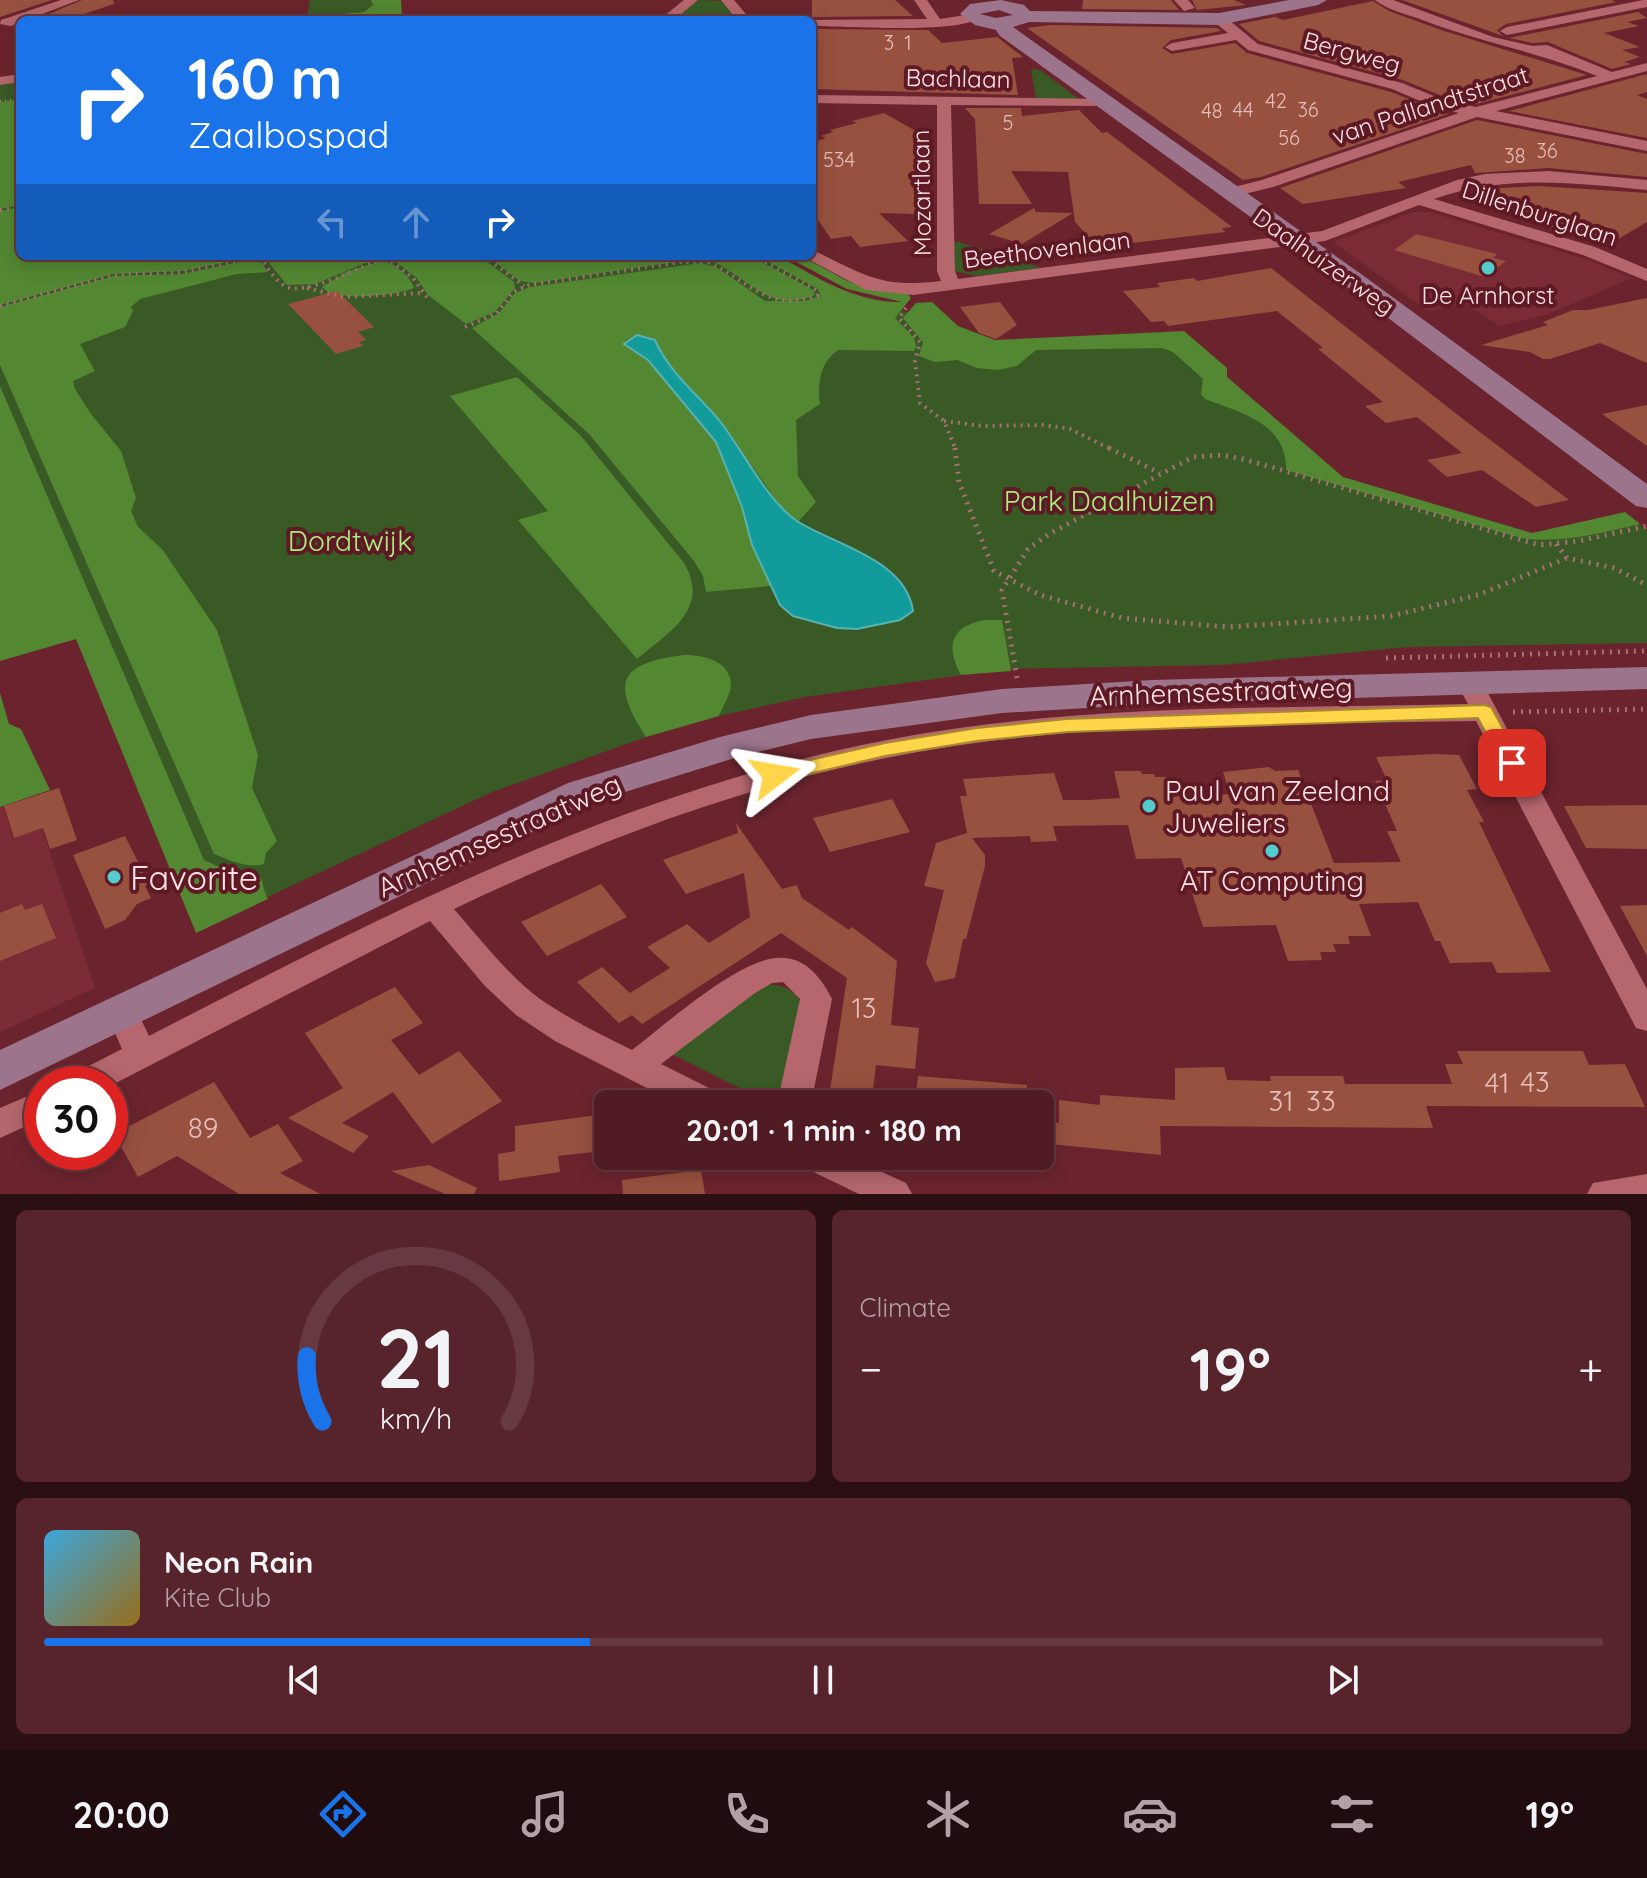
<!DOCTYPE html>
<meta charset="utf-8">
<style>
:root{--surface:#501b22;--page:#56242a;--text:#f1f3f6;--muted:#b4a1a5;--line:#673940;--accent:#1a73e8}
body{margin:0;font-family:Quicksand,sans-serif;background:var(--page);color:var(--text);height:100vh;display:flex;flex-direction:column;font-size:30px;white-space:nowrap}
*{box-sizing:border-box;margin:0}
p{font-size:26px;color:var(--muted)}
.icon{flex:none;width:44px;height:44px;fill:none;stroke:currentColor;stroke-width:2;stroke-linecap:round;stroke-linejoin:round}
.map{position:relative;height:1194px;overflow:hidden}
.panel{display:flex;flex-direction:column;gap:16px;padding:16px;background:#2c0f13;flex:1}
.panel>*{flex:none}
.banner{position:absolute;left:16px;top:16px;width:800px;height:244px;border-radius:12px;box-shadow:0 4px 20px #0003,0 0 0 2px var(--line);background:#1a73e8;color:#fff;overflow:hidden}
.speed{position:absolute;left:24px;top:1066px;display:flex;gap:16px;font-size:40px;font-weight:700;text-align:center}
.speed>*{display:grid;place-content:center;width:104px;height:104px;border-radius:50%;background:var(--surface);box-shadow:0 4px 20px #0003,0 0 0 2px var(--line);line-height:1}
.speed .limit{border:12px solid #d22;background:#fff;color:#111}
.pin{position:absolute;display:grid;place-items:center;width:68px;height:68px;color:#fff;margin:-34px;border-radius:16px;box-shadow:0 4px 12px #0006}
.me{position:absolute;width:88px;margin:-44px;rotate:76deg;stroke-linejoin:round;filter:drop-shadow(0 0 6px #0008)}
.turn{display:flex;align-items:center;gap:28px;height:168px;padding:0 40px;font-size:36px}
.turn .icon{width:104px;height:104px;stroke-width:2.5}
.turn b{display:block;font-size:56px;line-height:68px}
.lanes{display:flex;align-items:center;height:76px;padding:0 40px;background:#0003;justify-content:center;gap:40px;direction:ltr}
.lanes .off{opacity:.35}
.big{font-size:60px;font-weight:700;line-height:1.1}
.panel .card{flex:1;display:flex;flex-direction:column;justify-content:center;gap:12px;min-width:0;padding:0 28px;border-radius:12px;background:var(--page)}
.panel .dial{align-items:center;gap:0}
.dial svg{height:208px;overflow:visible;fill:none;stroke:var(--line);stroke-width:7;stroke-linecap:round;text-anchor:middle}
.dial text{fill:var(--text);stroke:none}
.song{display:flex;align-items:center;gap:24px}
.cover{width:96px;height:96px;border-radius:12px;background:linear-gradient(135deg,hsl(200 70% 55%),hsl(40 70% 35%))}
.played{height:8px;border-radius:4px;background:linear-gradient(90deg,var(--accent) 35%,var(--line) 35%)}
.keys{display:flex;justify-content:space-around;direction:ltr}
.heat{display:flex;justify-content:space-between;align-items:center;font-size:44px;direction:ltr}
.panel .tiles{flex:1;display:grid;gap:16px;grid-template-columns:1fr 1fr}
.card:last-child{grid-column:span 2}
.trip{position:absolute;left:594px;top:1090px;width:460px;height:80px;border-radius:12px;background:var(--surface);box-shadow:0 4px 20px #0003,0 0 0 2px var(--line);font-weight:700;line-height:80px;text-align:center}
.tab-bar{display:flex;height:128px;justify-content:space-around;align-items:center;background:#200b0e;color:var(--muted)}
.tab-bar .icon{width:56px;height:56px}
.tab-bar .selected{color:var(--accent)}
.tab-bar b{font-size:36px;color:var(--text)}
.map>svg:first-child{display:block}
.built{fill:#7a2b36}
.green{fill:#395a25}
.forest{fill:#538732}
.water{fill:#129b9b;stroke:#59b1b1;stroke-width:2}
.building{fill:#98513f}
.lines{fill:none;stroke-linecap:round;stroke-linejoin:round}
.path-far2{stroke:#a56f76;stroke-width:3;stroke-dasharray:1 4;stroke-linecap:butt}
.path-far1{stroke:#a56f76;stroke-width:4;stroke-dasharray:2 5;stroke-linecap:butt}
.path{stroke:#a56f76;stroke-width:5;stroke-dasharray:2 6;stroke-linecap:butt}
.minor{fill:#b5676d;fill-rule:evenodd}
.secondary{fill:#9c758d;fill-rule:evenodd}
.route{fill:#ffd54a;stroke:#a68a30;stroke-width:2}
.poi-dot{fill:#52cdcd;stroke:#5e1924;stroke-width:3}
.labels{text-anchor:middle;dominant-baseline:central;stroke-width:8;stroke-linejoin:round;paint-order:stroke}
.far-number-label{font-size:20px;fill:#e5bebb}
.far-street-label{font-size:24px;fill:#ffe3e4;stroke:#5e1924}
.far-poi-label{font-size:24px;fill:#ffe3e4;stroke:#5e1924}
.park-label{font-size:28px;fill:#a7ee7f;stroke:#5e1924}
.street-label{font-size:28px;fill:#ffe3e4;stroke:#5e1924}
.poi-label{font-size:28px;fill:#ffe3e4;stroke:#5e1924;text-anchor:start}
.near-number-label{font-size:28px;fill:#e5bebb}
.near-poi-label{font-size:34px;fill:#ffe3e4;stroke:#5e1924;text-anchor:start}
</style>
<div class="map">
<svg width="1647" height="1194" viewBox="0 0 1647 1194">
<rect width="100%" height="100%" fill="#6b242e"/>
<!-- built -->
<path class="built" d="M1413 212H1430L1582 258 1632 278 1548 314 1500 326 1466 304 1428 311 1333 242Z
M3 806 13 838 42 829 95 988 0 1032V807Z"/>
<!-- green -->
<path class="green" d="M310 0H371L374 5 364 12 307 17Z
M699 0 723 1 735 14C724 22 689 21 678 14Z
M1031 69 1040 70 1079 99H1036Z
M20 82V256H774L835 288 994 341 1183 332 1225 377 1338 476 1533 534 1625 513 1647 530V643L1407 647 1222 665 1005 669 805 697 719 716 720 713 644 734 646 737 492 792 197 930 72 614 0 638V85Z
M953 242H959L1042 268 977 276 954 271Z
M765 984C782 985 792 988 802 1003L788 1085 769 1103 672 1054Z"/>
<!-- forest -->
<path class="forest" d="M371 0H401L402 17 303 20 307 17 364 12 373 5Z
M20 99V205L0 209V102Z
M20 207V256H257L182 271 113 274 0 305V211Z
M267 256H380V257L315 284 287 285 265 258Z
M388 256H479L514 282 515 288 495 312 466 324 428 295 416 277Z
M487 256H719L711 260 681 261 535 283 520 281Z
M724 256H751L813 290 815 295C770 314 751 280 714 262Z
M758 256C785 256 793 265 816 277 841 291 874 303 902 302L847 289 785 256C809 256 828 272 850 282 868 290 888 293 907 293L911 298 895 318 914 338 916 346 914 351 838 350C820 362 817 384 820 404L796 420 798 476 816 502 798 522 784 511 721 423 661 356 654 340 628 339 624 344 648 360 716 442 743 507 752 545 771 586 706 592 703 576 694 561 589 434 472 328 499 313 515 293 530 287 700 263 716 267 765 301H805L821 296 818 289Z
M253 259 259 260 268 272 237 274 140 299 131 307 133 311 125 327 80 344 95 371 73 381 75 389 91 414 121 451 136 498 131 511 138 527 162 549 217 630 258 755 252 788 277 841 266 853 264 864C248 869 229 860 214 854L0 365V307L114 276 182 274Z
M381 261C394 261 411 277 414 288 397 296 333 302 322 287L348 271Z
M932 302 958 326 995 340 1184 331 1227 368V377L1343 477 1532 533 1625 512 1640 524C1600 533 1562 544 1521 538L1286 470C1287 423 1241 413 1205 399L1201 394 1203 379 1173 352 1162 348 1036 350 1017 366 998 370 977 368 957 360 935 362 919 356 923 342 903 318 916 303Z
M517 377 581 436 684 563C711 609 669 632 637 659L518 520 548 511 450 396Z
M0 386 204 860 228 871 259 875C264 882 263 891 268 899L196 933 76 639 0 661Z
M985 620H1002L1011 671 961 675C945 646 951 626 985 620Z
M684 655C703 655 731 660 731 686 730 695 722 708 719 716L646 737C610 682 619 663 684 655Z
M0 693 9 724 21 729 50 790 0 807Z"/>
<!-- water -->
<path class="water" d="M637 335 655 340C668 371 697 394 719 420 742 449 767 501 797 521 834 545 906 559 913 611L900 620 857 629 837 628 793 616 780 605 752 545 742 507 716 442 648 360 624 344Z"/>
<!-- building -->
<path class="building" d="M0 0H52L0 17Z
M82 0H113L114 4 66 20H35Z
M812 0H895L913 16 812 17Z
M1083 0H1171L1179 10 1082 9Z
M1192 0H1234L1246 5 1197 10Z
M1402 0H1611L1616 2 1506 24 1497 30 1503 36Z
M1373 1 1389 11 1441 30 1587 75 1476 104 1447 98 1403 80 1259 41 1239 24 1275 17 1283 20Z
M1638 12 1647 18 1627 22 1639 26 1604 33 1640 47 1622 50 1640 57 1624 62 1631 64 1612 69 1548 42 1533 43 1509 38Z
M1050 25 1217 28 1221 31 1171 40 1162 48 1172 54 1235 43 1247 53 1391 92 1448 114 1261 177 1243 180 1027 28Z
M812 29 928 30 942 43 997 37 1023 57 1012 58 1018 95 812 89Z
M1647 74V92L1637 95 1647 99V138L1509 111Z
M965 108H1021L1022 116 1079 110 1102 133 1107 132 1232 227 1222 228 1225 232 1098 247 1075 222 1068 172 1011 171 1032 204H979L975 119Z
M884 113 919 133 917 214 879 213 908 241 860 247 851 236 831 239 812 211V143L826 138 821 136 833 132 830 130 857 123 852 121Z
M1477 120 1647 154V177L1548 168 1475 173 1471 165 1398 182 1406 188 1303 204 1280 188Z
M1539 186 1647 193V222L1608 245 1505 212 1499 188Z
M1034 208 1036 212 1073 213 1022 244 989 234Z
M1416 234 1497 254 1493 258 1506 261 1485 277 1394 250Z
M1271 268 1459 416 1569 500 1536 507 1482 470 1447 477 1427 460 1462 453 1417 417 1386 423 1365 406 1383 402 1318 349 1323 348 1277 311 1168 326 1164 321 1151 322 1123 291 1160 287 1157 283 1194 278 1197 281Z
M337 291 374 327 358 332 366 340 359 342 363 346 336 354 288 304Z
M1647 298V363L1600 343 1550 359H1543L1530 352 1481 345 1548 325 1543 322 1573 310H1588Z
M1000 302 1017 325 996 339 979 333 960 307Z
M1647 405V446L1602 414Z
M1433 754 1459 755 1477 789 1467 790 1484 822H1479L1551 972 1497 973 1492 962 1450 963 1440 941H1435L1418 902 1359 904 1371 936H1348L1350 944H1333L1336 952H1320L1322 960 1288 961 1276 925 1203 927 1181 858 1136 859 1128 825 1053 826 1057 841 1031 842 1030 836 972 838 985 855V866L966 939H963L955 978 935 982 926 963 944 890 924 886 936 843 967 833 960 796H967L963 779 1054 773 1063 800H1088L1120 798 1114 771H1141L1142 774H1154L1155 777H1179L1185 797 1230 794 1223 772 1269 767 1275 771 1298 770 1334 863 1401 862 1387 831H1397L1375 781 1387 780 1376 757Z
M59 788 77 840 50 849 43 828 14 838 4 806Z
M892 799 910 832 830 852 813 818Z
M1647 805V849L1586 848 1564 806Z
M736 823 782 889 797 885 802 898 849 930 852 927 897 961 891 1025 919 1028 915 1069 876 1065 871 1104H828L847 978 781 933 642 1024 632 1015 619 1023 577 982 602 967 630 993 670 968 647 947 687 924 709 943 750 917 744 873 686 894 663 860 738 833Z
M125 836 149 884 145 886 151 898 137 904 125 920 105 929 73 855Z
M601 884 627 917 547 956 521 922Z
M22 904 25 910 42 904 56 938 0 961V913Z
M1647 905V956L1620 906Z
M395 987 423 1023 391 1040 419 1075 459 1051 502 1101 432 1144 393 1092 342 1123 369 1136 353 1153 288 1118 343 1088 305 1033Z
M1457 1051H1583L1589 1065 1625 1064 1645 1107 1426 1106 1433 1128 1160 1126 1161 1155 1040 1143V1121L1059 1123V1100L1100 1105V1095L1175 1100V1068L1224 1067 1227 1080 1271 1081 1270 1076H1343L1345 1084H1452L1445 1064H1463Z
M918 1076 1027 1085 1026 1104 960 1100V1104H915Z
M214 1082 250 1138 278 1124 303 1161 280 1173 320 1194H239L177 1156 138 1177 114 1134Z
M598 1115 601 1151 558 1156 560 1172 499 1181 498 1154 515 1151V1126Z
M429 1165 477 1188 474 1194H445L391 1171Z
M701 1170 705 1194H623L622 1180Z"/>
<g class="lines">
<!-- path-far2 -->
<path class="path-far2" d="M0 101 20 99"/>
<!-- path-far1 -->
<path class="path-far1" d="M0 210 20 206
M484 256 524 286
M782 256 792 262
M260 257C267 266 274 280 285 286 304 297 365 265 386 257
M386 257 413 278 429 300
M708 262C750 281 769 314 818 295L816 290 755 256
M307 288 344 297 423 293
M0 306 114 275 182 272 262 256
M906 308 899 318 920 342 915 361 920 403 944 421 956 450
M465 327 497 313 513 292 529 285 682 262H707L721 256
M944 421 982 426 1044 425 1070 429 1113 450"/>
<!-- path -->
<path class="path" d="M955 448 959 482 994 571 1040 595 1122 618 1228 627 1391 616 1478 595 1567 558
M1109 448 1160 473
M1556 544 1567 558 1614 568 1647 585
M1386 658 1644 651
M1017 678 1002 590 1028 549 1049 534 1193 457 1222 455 1247 460 1539 545 1579 541 1647 526
M1513 712 1647 709"/>
<!-- minor -->
<path class="minor" d="M61 0H79L11 26 0 24 1 20Z
M684 0H698L674 20H659Z
M721 0H734L751 20H737Z
M914 0H927L940 19 972 14 979 18C957 34 845 26 812 26V20H807L927 19Z
M1174 0H1188L1195 8 1184 11Z
M1375 0H1393L1493 37 1533 46 1547 45 1612 72 1647 63V71L1496 111 1647 141V151L1477 117 1273 187 1228 198 1222 196 1220 193 1222 190 1262 180 1459 113 1437 108 1392 89 1248 50 1236 40 1172 51 1165 47 1172 43 1228 33 1214 22V16H1224L1258 44 1402 83 1446 101 1476 107 1597 76C1539 52 1478 42 1420 19 1405 14 1386 9 1375 0Z
M1643 0H1647V7L1507 35 1500 31 1507 27Z
M413 16H458L465 20H406Z
M519 16 533 17 535 20H512Z
M20 74V82L0 85V77Z
M812 95 1109 99 1111 102 1104 106 951 105 955 271 958 279 1322 231 1457 180 1485 174 1548 171 1647 180V190C1574 183 1504 174 1434 199L1595 247 1647 269V281L1583 255 1419 205 1325 241 913 295 866 290 802 256H812V251L817 252C868 277 883 288 941 281L937 271V105L812 103Z
M1470 676 1479 678 1483 684 1647 989V1031L1636 1028 1476 721C1280 725 1079 719 886 758 736 788 592 843 454 909 481 940 507 974 540 999 569 1019 600 1034 632 1050 666 1024 735 962 776 958 804 955 821 977 832 999L811 1104H777L800 999 783 982 772 983 755 993 661 1064 721 1094 726 1104H678L555 1041 516 1015 485 986 430 921 110 1086V1084H68L73 1074 122 1049 106 1012 111 1003 122 1000 133 1003 149 1036C385 914 623 791 887 740 1077 703 1274 709 1468 704L1457 684 1461 678Z
M42 1090V1119L0 1138V1108Z
M796 1156H847L906 1183 912 1194H859L801 1166Z
M1647 1174V1194H1587L1593 1183Z"/>
<!-- secondary -->
<path class="secondary" d="M1001 0 1024 5 1030 11 1219 13 1289 0H1327L1318 5 1219 25 1029 22 1013 27 1368 279 1647 484V508L1636 506 1350 289 1000 36 996 30 975 25 960 14 970 4ZM999 10 1013 15 996 18 980 14Z
M1647 667V689L1153 704 1002 713 811 739 741 756 596 801 0 1090V1050L568 783 720 737 811 715 1002 689 1153 680Z"/>
</g>
<!-- route -->
<path class="route" d="M1484 705 1491 707 1522 763 1519 768H1505L1478 718 1067 732 977 741 885 756 775 782 765 775 775 768 885 743 977 728 1067 719Z"/>
<!-- markers -->
<g class="poi-dot">
<circle cx="1488" cy="268" r="8"/>
<circle cx="1149" cy="806" r="8"/>
<circle cx="1272" cy="851" r="8"/>
<circle cx="114" cy="877" r="8"/>
</g>
<g class="labels">
<!-- far-number labels -->
<g class="far-number-label">
<text x="889" y="42">3</text>
<text x="908" y="42">1</text>
<text x="1276" y="100">42</text>
<text x="1243" y="109">44</text>
<text x="1308" y="109">36</text>
<text x="1212" y="110">48</text>
<text x="1008" y="122">5</text>
<text x="1289" y="137">56</text>
<text x="1547" y="150">36</text>
<text x="1515" y="155">38</text>
<text x="839" y="159">534</text>
</g>
<!-- far-street labels -->
<g class="far-street-label">
<text transform="translate(1352 52) rotate(15)">Bergweg</text>
<text transform="translate(958 78) rotate(1)">Bachlaan</text>
<text transform="translate(1430 105) rotate(-18)">van Pallandtstraat</text>
<text transform="translate(921 193) rotate(-91)">Mozartlaan</text>
<text transform="translate(1540 213) rotate(18)">Dillenburglaan</text>
<text transform="translate(1047 249) rotate(-7)">Beethovenlaan</text>
<text transform="translate(1324 261) rotate(35)">Daalhuizerweg</text>
</g>
<!-- far-poi labels -->
<g class="far-poi-label">
<text x="1488" y="295">De Arnhorst</text>
</g>
<!-- park labels -->
<g class="park-label">
<text x="1109" y="500">Park Daalhuizen</text>
<text x="350" y="540">Dordtwijk</text>
</g>
<!-- street labels -->
<g class="street-label">
<text transform="translate(1221 691) rotate(-2)">Arnhemsestraatweg</text>
<text transform="translate(499 835) rotate(-24)">Arnhemsestraatweg</text>
</g>
<!-- poi labels -->
<g class="poi-label">
<text x="1165" y="790">Paul van Zeeland<tspan x="1165" dy="32">Juweliers</tspan></text>
<text x="1272" y="880" text-anchor="middle">AT Computing</text>
</g>
<!-- near-number labels -->
<g class="near-number-label">
<text x="864" y="1007">13</text>
<text x="1535" y="1081">43</text>
<text x="1497" y="1082">41</text>
<text x="1281" y="1100">31</text>
<text x="1321" y="1100">33</text>
<text x="203" y="1127">89</text>
</g>
<!-- near-poi labels -->
<g class="near-poi-label">
<text x="130" y="877">Favorite</text>
</g>
</g>
</svg>
<div class="speed"><div class="limit">30</div></div>
<div class="pin" style="left:1512px;top:763px;background:#d93025"><svg class="icon" aria-label="arrive" viewBox="0 0 24 24"><path d="M6 21V4h12l-3 4 3 4H6"/></svg></div>
<svg class="me" style="left:775px;top:775px" viewBox="-20 -20 40 40"><path d="M0-17L14 15 0 8-14 15z" fill="#ffd54a" stroke="#fff" stroke-width="4"/></svg>
<div class="trip">20:01 · 1 min · 180 m</div>
<div class="banner">
<div class="turn"><svg class="icon" aria-label="right" viewBox="0 0 24 24"><path d="M7 20v-9h11M14 6l5 5-5 5"/></svg><div><b>160 m</b>Zaalbospad</div></div>
<div class="lanes"><svg class="icon off" aria-label="left" viewBox="0 0 24 24"><path d="M17 20v-9H6M10 6l-5 5 5 5"/></svg><svg class="icon off" aria-label="ahead" viewBox="0 0 24 24"><path d="M12 20V5M6 11l6-6 6 6"/></svg><svg class="icon" aria-label="right" viewBox="0 0 24 24"><path d="M7 20v-9h11M14 6l5 5-5 5"/></svg></div>
</div>
</div>
<section class="panel">
<div class="tiles">
<div class="card dial"><svg viewBox="0 0 100 80">
<path d="M14 69A42 42 0 1 1 86 69"/>
<path d="M14 69A42 42 0 0 1 8 44" stroke="#1a73e8"/>
<text x="50" y="56" font-size="32" font-weight="700">21</text>
<text x="50" y="72" font-size="11">km/h</text>
</svg></div>
<div class="card"><p>Climate</p>
<div class="heat"><a>−</a><b class="big">19°</b><a>+</a></div>
</div>
<div class="card">
<div class="song"><i class="cover"></i><div><b>Neon Rain</b><p>Kite Club</p></div></div>
<div class="played"></div>
<div class="keys"><svg class="icon" aria-label="previous" viewBox="0 0 24 24"><path d="M18 5L8 12l10 7zM5 5v14"/></svg><svg class="icon" aria-label="pause" viewBox="0 0 24 24"><path d="M8 5v14M16 5v14"/></svg><svg class="icon" aria-label="next" viewBox="0 0 24 24"><path d="M6 5l10 7-10 7zM19 5v14"/></svg></div>
</div>
</div>
</section>
<nav class="tab-bar">
<b>20:00</b>
<svg class="icon selected" aria-label="directions" viewBox="0 0 24 24"><path d="M12 3l9 9-9 9-9-9zM9 14v-3h6M13 9l2 2-2 2"/></svg>
<svg class="icon" aria-label="music" viewBox="0 0 24 24"><path d="M9 18V5l10-2v13"/><circle cx="6" cy="18" r="3"/><circle cx="16" cy="16" r="3"/></svg>
<svg class="icon" aria-label="phone" viewBox="0 0 24 24"><path d="M5 4h4l2 5-3 2q2 4 5 5l2-3 5 2v4C11 20 4 13 5 4z"/></svg>
<svg class="icon" aria-label="climate" viewBox="0 0 24 24"><path d="M12 3v18M4 7l16 10M4 17L20 7"/></svg>
<svg class="icon" aria-label="car" viewBox="0 0 24 24"><path d="M5 17H2v-5l4-1 3-4h7l3 4 3 1v5h-3M9 17h6M6 11h13"/><circle cx="7" cy="17" r="2"/><circle cx="17" cy="17" r="2"/></svg>
<svg class="icon" aria-label="filters" viewBox="0 0 24 24"><path d="M4 7h16M4 17h16"/><circle cx="9" cy="7" r="2"/><circle cx="15" cy="17" r="2"/></svg>
<b>19°</b>
</nav>
